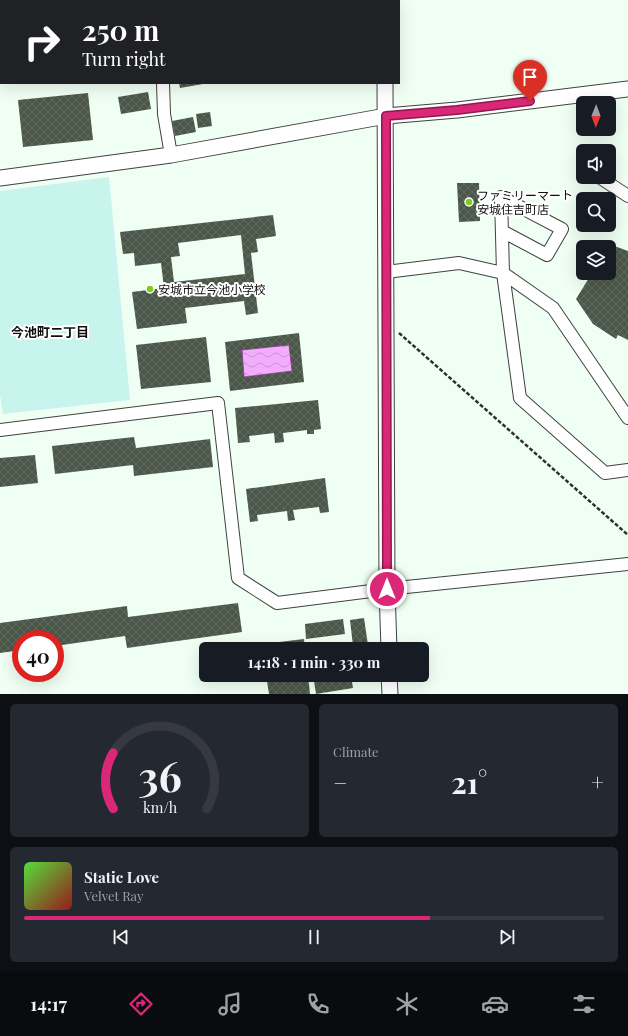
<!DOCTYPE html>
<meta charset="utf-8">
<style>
:root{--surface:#171b24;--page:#242831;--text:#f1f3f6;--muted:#9ea1a6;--line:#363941;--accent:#db2777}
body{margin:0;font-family:"Playfair Display","Noto Sans JP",serif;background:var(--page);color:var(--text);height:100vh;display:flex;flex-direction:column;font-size:15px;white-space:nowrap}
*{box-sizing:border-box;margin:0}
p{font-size:13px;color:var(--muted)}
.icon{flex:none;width:22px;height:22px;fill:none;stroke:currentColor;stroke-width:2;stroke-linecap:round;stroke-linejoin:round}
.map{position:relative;height:694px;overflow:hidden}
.panel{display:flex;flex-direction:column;gap:10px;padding:10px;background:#0d0f14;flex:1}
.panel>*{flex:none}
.guide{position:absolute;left:0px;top:0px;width:400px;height:84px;box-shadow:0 4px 16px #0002;background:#202124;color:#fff;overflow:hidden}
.needle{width:26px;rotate:181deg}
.controls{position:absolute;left:576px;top:96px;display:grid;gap:8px}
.controls a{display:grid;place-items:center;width:40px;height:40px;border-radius:6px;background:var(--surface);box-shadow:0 4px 16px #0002;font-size:20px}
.speed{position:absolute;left:12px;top:630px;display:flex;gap:8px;font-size:20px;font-weight:700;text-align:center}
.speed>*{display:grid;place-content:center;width:52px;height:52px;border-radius:50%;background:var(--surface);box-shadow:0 4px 16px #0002;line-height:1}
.speed .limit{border:6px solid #d22;background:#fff;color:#111}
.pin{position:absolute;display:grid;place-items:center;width:34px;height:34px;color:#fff;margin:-41px -17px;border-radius:50% 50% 50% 0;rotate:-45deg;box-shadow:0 0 4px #0007}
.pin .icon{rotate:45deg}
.me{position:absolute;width:44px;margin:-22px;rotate:0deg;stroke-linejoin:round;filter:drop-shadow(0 0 3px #0008)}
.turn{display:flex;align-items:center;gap:14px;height:84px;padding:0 16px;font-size:18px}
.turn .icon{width:52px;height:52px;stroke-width:2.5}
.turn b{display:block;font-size:28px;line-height:34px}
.big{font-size:30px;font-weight:700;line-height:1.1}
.panel .card{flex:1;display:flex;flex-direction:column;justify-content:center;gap:6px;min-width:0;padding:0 14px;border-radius:6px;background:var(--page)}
.panel .dial{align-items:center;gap:0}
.dial svg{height:104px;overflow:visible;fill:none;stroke:var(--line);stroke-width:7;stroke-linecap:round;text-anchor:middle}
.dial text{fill:var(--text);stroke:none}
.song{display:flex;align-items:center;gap:12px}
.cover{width:48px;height:48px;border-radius:6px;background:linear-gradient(135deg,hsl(110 70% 55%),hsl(0 70% 35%))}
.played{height:4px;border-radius:2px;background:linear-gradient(90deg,var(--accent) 70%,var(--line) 70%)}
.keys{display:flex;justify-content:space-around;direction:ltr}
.heat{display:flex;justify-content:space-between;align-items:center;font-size:22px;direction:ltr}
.panel .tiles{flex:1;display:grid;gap:10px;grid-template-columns:1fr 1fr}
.card:last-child{grid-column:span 2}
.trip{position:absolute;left:199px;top:642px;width:230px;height:40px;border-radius:6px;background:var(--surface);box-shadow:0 4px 16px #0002;font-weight:700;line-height:40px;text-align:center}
.menu{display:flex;height:64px;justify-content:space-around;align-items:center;background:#090b0e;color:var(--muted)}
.menu .icon{width:28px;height:28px}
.menu .active{color:var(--accent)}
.menu b{font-size:18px;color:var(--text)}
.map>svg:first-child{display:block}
.pitch{fill:#c7f4ed}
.water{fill:url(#water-waves);stroke:#c92ddb}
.building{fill:url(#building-cross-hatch);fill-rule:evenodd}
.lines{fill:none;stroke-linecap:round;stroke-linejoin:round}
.minor-casing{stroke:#414141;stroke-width:14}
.tertiary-casing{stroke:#414141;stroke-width:17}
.path{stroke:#303030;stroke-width:2.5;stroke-dasharray:4 2;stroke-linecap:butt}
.minor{stroke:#fff;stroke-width:12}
.tertiary{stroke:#fff;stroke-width:15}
.route-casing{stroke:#8e194d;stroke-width:10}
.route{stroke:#db2777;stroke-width:7}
.poi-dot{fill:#7cce17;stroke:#fff;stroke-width:1.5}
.labels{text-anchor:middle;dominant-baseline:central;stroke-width:4;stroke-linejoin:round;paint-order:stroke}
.poi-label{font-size:12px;fill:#0e0e0e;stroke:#fff;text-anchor:start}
.neighbourhood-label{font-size:13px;font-weight:bold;fill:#0e0e0e;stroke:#fff}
</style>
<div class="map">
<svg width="628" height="694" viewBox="0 0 628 694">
<defs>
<pattern id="water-waves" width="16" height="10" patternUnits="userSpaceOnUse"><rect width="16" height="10" fill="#f2aefc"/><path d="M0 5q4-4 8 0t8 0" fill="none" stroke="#ce94d7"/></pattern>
<pattern id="building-cross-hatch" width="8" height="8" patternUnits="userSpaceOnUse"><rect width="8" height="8" fill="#4b5849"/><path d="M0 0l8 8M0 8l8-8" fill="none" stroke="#616b5f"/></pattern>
</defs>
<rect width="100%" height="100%" fill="#f0fff4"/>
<!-- pitch -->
<path class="pitch" d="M109 177 130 400 3 414 0 395V191Z"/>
<!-- water -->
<path class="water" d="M289 345 292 371 244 377 242 350Z"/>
<!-- building -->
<path class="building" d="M179 83H202L203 84 180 88Z
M148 92 151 109 121 114 118 97Z
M88 93 93 140 23 147 18 100Z
M210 112 212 126 198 128 196 114Z
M193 117 196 132 175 136 172 121Z
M457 183H479L480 221 459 222Z
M273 215 276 236 256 239 258 252 251 253 258 313 246 315 244 301 185 308 187 323 137 329 132 292 164 288 161 263 135 266 134 253 123 254 120 232ZM241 235 245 274 174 282 171 257 180 256 178 243Z
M609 244 628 251V340L618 335 616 339 593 324 576 299 592 273H609V247H608Z
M299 333 304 382 230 391 225 342ZM289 345 292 371 244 377 242 350Z
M206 337 211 382 141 389 136 345Z
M318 400 321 429 314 430V434H307V430L283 433 284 442 275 443 274 433 249 436 250 442 238 443 235 408Z
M134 437 136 448 210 439 213 467 134 476 133 465 55 474 52 446Z
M35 455 38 483 0 487V458Z
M325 478 329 512 320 513 319 507 293 510 295 520 288 521 287 511 257 515 258 521 250 522 246 489Z
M238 603 242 632 127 648 125 636 55 646V639H21V650L0 653V623L127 606 128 617Z
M364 618 368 645 353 646 350 620Z
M343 619 345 634 306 639 305 624Z
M304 639 305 649H264L263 644Z
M266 675H308L310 694H269Z
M351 676 353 688 316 694 314 681Z"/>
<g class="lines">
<defs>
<path id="minor" d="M150 0V1
M163 83 164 114 171 155
M599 177 628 196
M502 231 547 255 562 229 501 197 503 273 520 398 605 473 628 470
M386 272 459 263 503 273 553 308 628 418
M0 430 218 403 238 578 277 603 387 589 628 564"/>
<path id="tertiary" d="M385 0V1
M385 83 387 589 389 649
M0 178 171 155 386 116 457 110 628 89
M389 675 390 694"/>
</defs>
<!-- minor casing -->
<use href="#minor" class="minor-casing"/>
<!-- tertiary casing -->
<use href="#tertiary" class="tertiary-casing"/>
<!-- path -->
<path class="path" d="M399 333 628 535"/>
<!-- minor -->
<use href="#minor" class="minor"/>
<!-- tertiary -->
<use href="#tertiary" class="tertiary"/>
</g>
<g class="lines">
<defs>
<path id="route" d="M387 589 386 116 457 110 530 101"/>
</defs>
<!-- route casing -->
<use href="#route" class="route-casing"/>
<!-- route -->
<use href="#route" class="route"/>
</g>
<!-- markers -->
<g class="poi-dot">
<circle cx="469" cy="202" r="4"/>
<circle cx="150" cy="289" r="4"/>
</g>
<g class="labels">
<!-- poi labels -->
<g class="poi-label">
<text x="477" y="195">ファミリーマート<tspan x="477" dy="14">安城住吉町店</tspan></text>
<text x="158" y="289">安城市立今池小学校</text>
</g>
<!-- neighbourhood labels -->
<g class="neighbourhood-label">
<text x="50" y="331">今池町二丁目</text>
</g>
</g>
</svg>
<div class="controls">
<a><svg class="needle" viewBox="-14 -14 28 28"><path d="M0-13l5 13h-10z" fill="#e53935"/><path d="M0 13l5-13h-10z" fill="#9ea1a6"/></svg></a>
<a><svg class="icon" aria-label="sound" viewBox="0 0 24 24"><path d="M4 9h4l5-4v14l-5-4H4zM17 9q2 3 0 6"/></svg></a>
<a><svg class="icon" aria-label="search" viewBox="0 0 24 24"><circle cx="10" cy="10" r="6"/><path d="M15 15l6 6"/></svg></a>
<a><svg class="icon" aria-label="layers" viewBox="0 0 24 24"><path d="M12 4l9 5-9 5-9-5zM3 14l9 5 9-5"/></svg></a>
</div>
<div class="speed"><div class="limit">40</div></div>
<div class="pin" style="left:530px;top:101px;background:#d93025"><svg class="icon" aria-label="arrive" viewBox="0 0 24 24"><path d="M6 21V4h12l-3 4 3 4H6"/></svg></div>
<svg class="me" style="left:387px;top:589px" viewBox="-20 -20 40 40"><circle r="17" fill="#db2777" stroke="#fff" stroke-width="3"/><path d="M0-11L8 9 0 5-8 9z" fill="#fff"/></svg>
<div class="trip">14:18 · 1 min · 330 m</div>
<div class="guide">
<div class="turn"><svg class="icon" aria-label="right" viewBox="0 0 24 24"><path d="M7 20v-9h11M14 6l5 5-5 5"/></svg><div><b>250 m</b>Turn right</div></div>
</div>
</div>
<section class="panel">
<div class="tiles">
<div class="card dial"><svg viewBox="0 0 100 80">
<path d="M14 69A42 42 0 1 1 86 69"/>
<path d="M14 69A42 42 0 0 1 14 26" stroke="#db2777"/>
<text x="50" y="56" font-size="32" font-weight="700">36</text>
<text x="50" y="72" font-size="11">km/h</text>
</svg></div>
<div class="card"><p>Climate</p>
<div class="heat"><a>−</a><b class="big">21°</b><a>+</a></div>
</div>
<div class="card">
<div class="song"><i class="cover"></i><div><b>Static Love</b><p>Velvet Ray</p></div></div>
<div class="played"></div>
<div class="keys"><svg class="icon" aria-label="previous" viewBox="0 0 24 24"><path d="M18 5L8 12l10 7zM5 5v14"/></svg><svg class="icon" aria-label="pause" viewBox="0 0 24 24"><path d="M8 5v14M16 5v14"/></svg><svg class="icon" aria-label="next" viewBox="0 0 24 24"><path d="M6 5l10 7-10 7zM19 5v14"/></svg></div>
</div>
</div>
</section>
<nav class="menu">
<b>14:17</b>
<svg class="icon active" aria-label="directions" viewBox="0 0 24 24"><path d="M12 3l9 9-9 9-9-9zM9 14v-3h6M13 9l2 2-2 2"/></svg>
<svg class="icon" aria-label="music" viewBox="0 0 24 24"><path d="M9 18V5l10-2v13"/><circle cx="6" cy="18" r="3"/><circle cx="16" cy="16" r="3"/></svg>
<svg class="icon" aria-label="phone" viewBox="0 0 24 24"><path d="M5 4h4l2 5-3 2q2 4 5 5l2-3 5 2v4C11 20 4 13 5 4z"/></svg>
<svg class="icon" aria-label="climate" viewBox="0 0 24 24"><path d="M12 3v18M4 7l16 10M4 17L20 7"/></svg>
<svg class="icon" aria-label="car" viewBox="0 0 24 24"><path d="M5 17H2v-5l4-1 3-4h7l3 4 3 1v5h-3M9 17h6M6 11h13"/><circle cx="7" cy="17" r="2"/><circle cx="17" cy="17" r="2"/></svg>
<svg class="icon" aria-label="filters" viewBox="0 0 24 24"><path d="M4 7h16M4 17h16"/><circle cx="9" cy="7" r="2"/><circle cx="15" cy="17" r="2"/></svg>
</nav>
